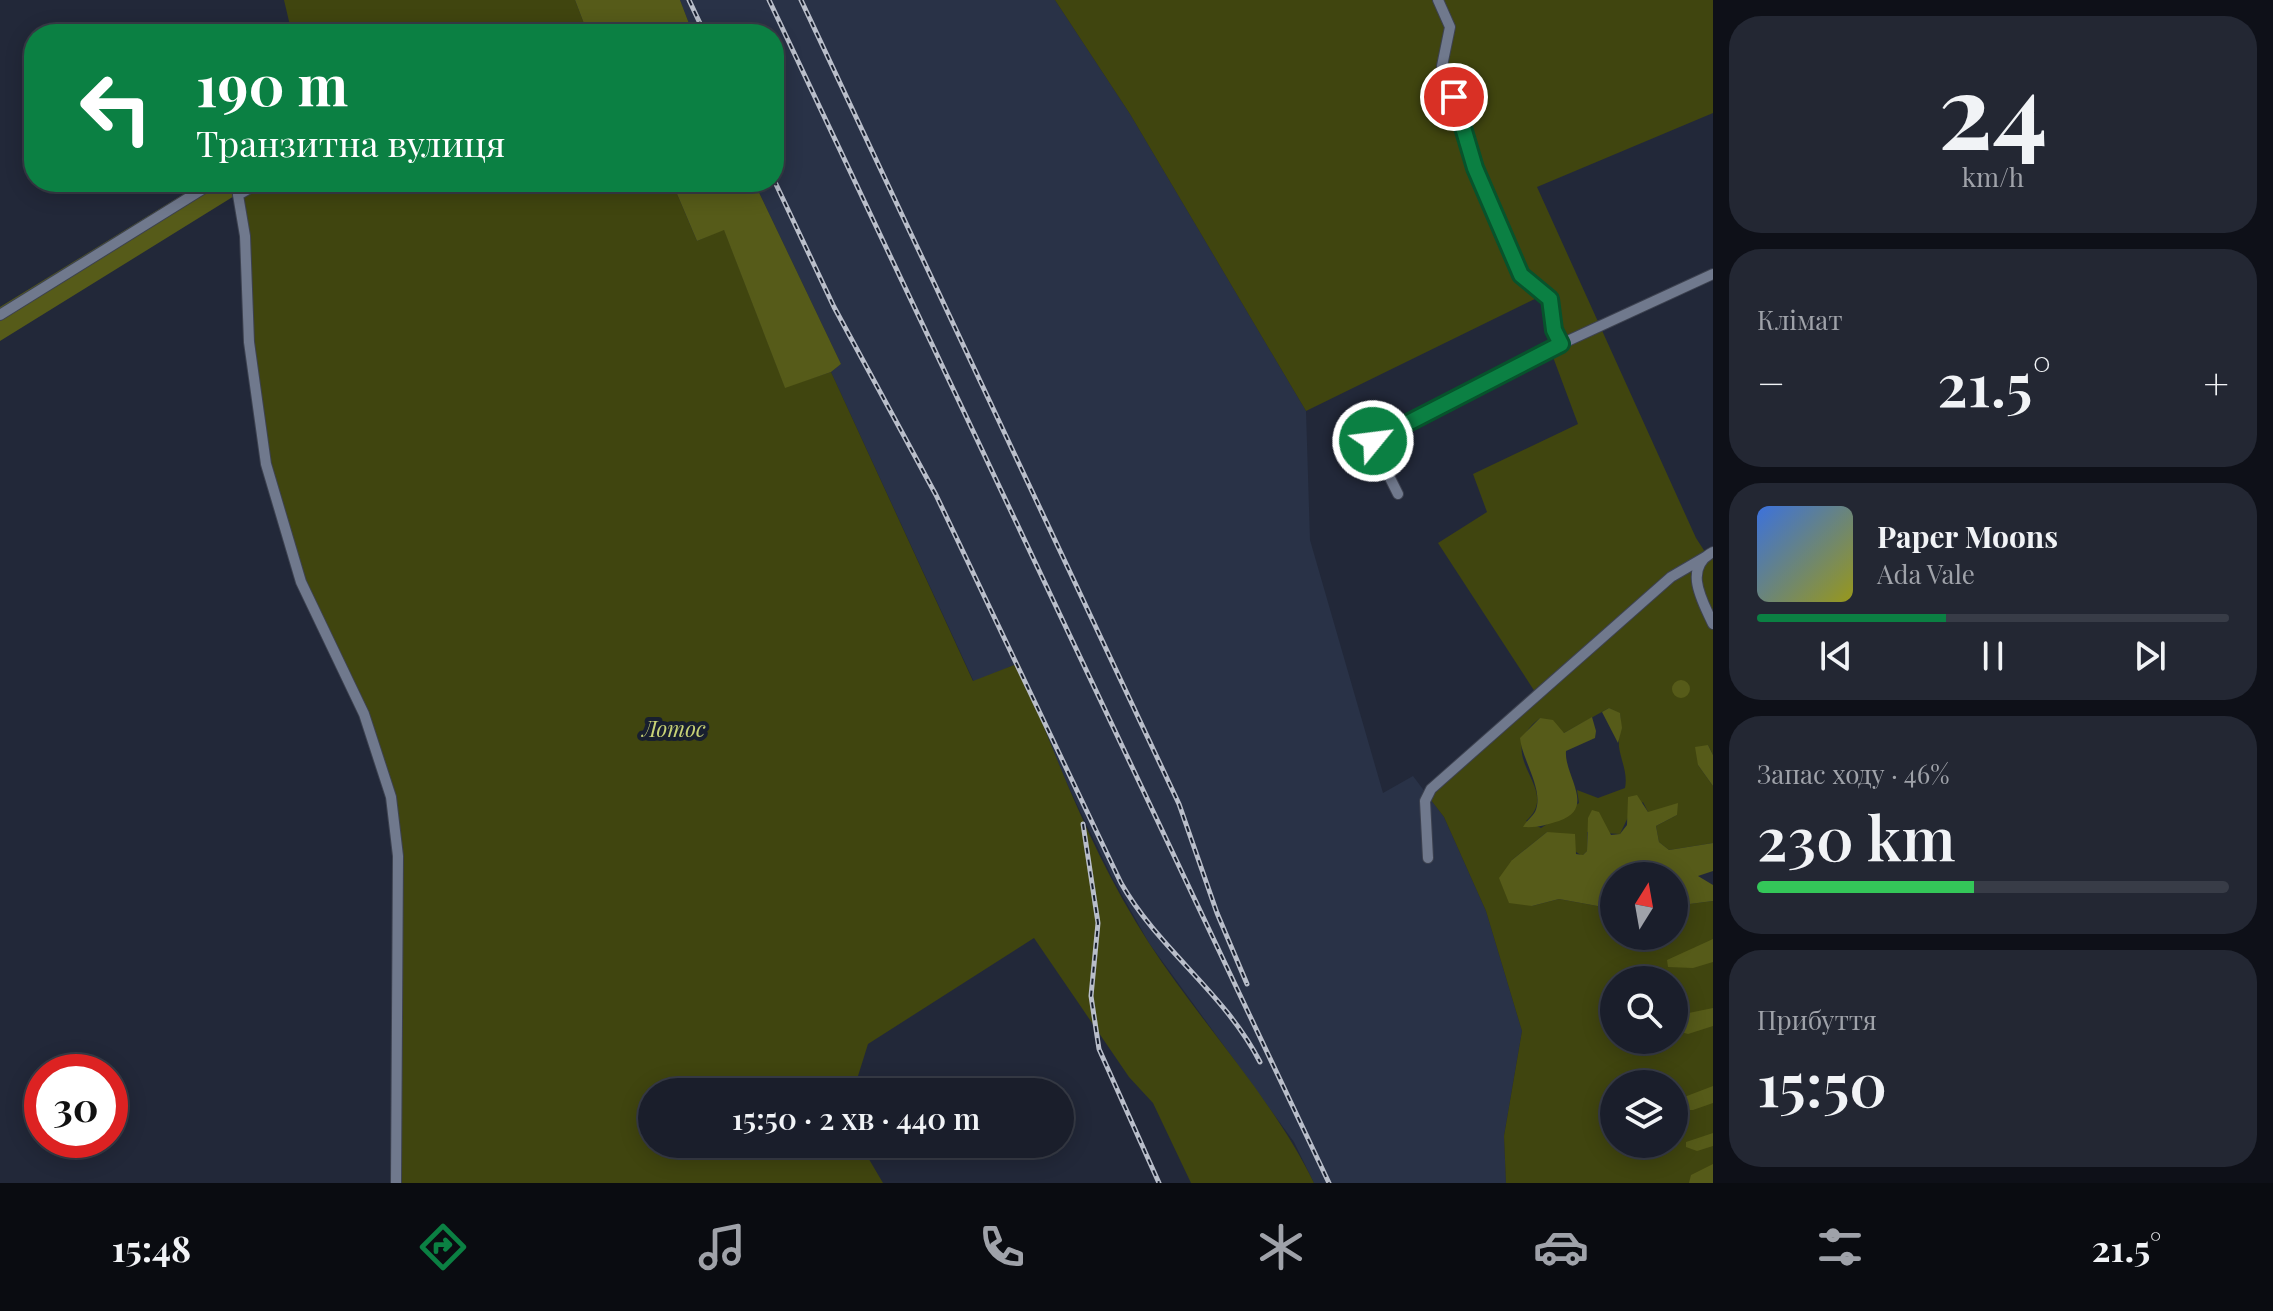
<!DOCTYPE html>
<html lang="uk">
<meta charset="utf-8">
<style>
:root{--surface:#1a1e2b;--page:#232733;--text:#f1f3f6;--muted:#9fa2a9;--line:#383c47;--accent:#0b8043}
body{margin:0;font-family:"Playfair Display",serif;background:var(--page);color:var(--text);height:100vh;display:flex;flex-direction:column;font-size:30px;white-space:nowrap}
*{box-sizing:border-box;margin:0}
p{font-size:26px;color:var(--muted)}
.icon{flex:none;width:44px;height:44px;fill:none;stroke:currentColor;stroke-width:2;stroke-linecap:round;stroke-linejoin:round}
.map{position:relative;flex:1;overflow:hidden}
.side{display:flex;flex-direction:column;gap:16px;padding:16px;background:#0e1018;width:560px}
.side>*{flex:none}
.hud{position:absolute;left:24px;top:24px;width:760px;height:168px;border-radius:32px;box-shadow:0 4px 20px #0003,0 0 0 2px var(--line);background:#0b8043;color:#fff;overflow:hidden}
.needle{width:52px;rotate:11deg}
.buttons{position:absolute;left:1600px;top:862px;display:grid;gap:16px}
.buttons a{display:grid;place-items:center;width:88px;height:88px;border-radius:50%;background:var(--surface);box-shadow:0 4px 20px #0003,0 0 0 2px var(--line);font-size:40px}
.speed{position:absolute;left:24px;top:1054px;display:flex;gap:16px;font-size:40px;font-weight:700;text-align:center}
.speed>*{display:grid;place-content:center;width:104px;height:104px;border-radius:50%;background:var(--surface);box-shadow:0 4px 20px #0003,0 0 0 2px var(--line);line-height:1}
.speed .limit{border:12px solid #d22;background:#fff;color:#111}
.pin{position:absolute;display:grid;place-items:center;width:68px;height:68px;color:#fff;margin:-34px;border:4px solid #fff;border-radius:50%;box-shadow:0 2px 8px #0007}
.me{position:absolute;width:88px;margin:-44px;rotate:61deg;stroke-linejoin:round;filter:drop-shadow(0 0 6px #0008)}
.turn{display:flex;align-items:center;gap:28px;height:168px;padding:0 40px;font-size:36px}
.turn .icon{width:104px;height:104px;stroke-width:2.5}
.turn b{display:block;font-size:56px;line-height:68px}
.big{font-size:60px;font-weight:600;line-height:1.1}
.side .card{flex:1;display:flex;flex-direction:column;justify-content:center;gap:12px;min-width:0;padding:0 28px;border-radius:32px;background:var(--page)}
.side .dial{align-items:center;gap:0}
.dial b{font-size:104px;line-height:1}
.song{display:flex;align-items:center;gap:24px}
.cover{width:96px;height:96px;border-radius:12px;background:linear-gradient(135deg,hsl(220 70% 55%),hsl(60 70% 35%))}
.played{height:8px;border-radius:4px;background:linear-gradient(90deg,var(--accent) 40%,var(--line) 40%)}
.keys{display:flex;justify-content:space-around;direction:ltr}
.heat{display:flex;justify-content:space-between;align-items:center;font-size:44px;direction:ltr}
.charge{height:12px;border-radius:6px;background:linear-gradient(90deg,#34c759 46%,var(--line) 0)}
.trip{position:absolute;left:638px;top:1078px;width:436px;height:80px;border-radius:40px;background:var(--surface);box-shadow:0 4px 20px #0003,0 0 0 2px var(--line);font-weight:600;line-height:80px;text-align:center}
.tabs{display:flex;height:128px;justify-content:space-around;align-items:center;background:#0a0c11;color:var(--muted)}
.tabs .icon{width:56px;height:56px}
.tabs .selected{color:var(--accent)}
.tabs b{font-size:36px;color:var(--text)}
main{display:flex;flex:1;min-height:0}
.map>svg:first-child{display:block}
.built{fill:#293247}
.green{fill:#40450f;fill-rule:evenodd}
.forest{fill:#565b19}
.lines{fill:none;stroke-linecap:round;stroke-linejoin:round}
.minor-casing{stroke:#3d4250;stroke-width:12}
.minor{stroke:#70798d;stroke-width:10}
.rail-casing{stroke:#b9beca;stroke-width:5}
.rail{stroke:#181f2f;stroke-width:2;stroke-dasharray:6;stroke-linecap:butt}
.route-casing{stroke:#07532c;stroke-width:20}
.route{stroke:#0b8043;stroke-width:14}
.labels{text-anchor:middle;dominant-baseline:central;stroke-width:8;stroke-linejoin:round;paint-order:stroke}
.park-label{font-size:22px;font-style:italic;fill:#c8d276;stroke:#181f2f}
</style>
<main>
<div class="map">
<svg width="1713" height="1183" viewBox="0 0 1713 1183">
<rect width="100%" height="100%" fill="#222839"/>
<!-- built -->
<path class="built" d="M680 0H1055L1130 114 1306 411 1310 540 1383 793 1413 776 1444 817 1486 911 1522 1031 1504 1136 1506 1183H1314L1294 1142 1149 943 1112 877 1058 765 1019 663 974 682 831 372 841 364 754 182H774V34H693Z"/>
<!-- green -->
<path class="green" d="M284 0H575L588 34H292Z
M1055 0H1713V113L1537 187 1696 538 1707 555 1713 552V755L1708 745 1698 765 1713 786V843L1669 850 1659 842 1656 826 1677 815 1648 812 1643 802 1629 815 1620 834 1587 832V851L1582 856 1547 832 1512 860 1532 906 1559 899 1614 909V936H1674V906L1713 901V1183H1506L1504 1136 1522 1031 1486 911 1444 817 1427 795 1537 695 1438 543 1487 512 1473 474 1578 424 1550 349V299L1545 294 1306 411 1130 114ZM1609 708 1620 714C1622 726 1618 736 1619 747 1621 761 1628 773 1625 788L1598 798 1577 790 1579 803 1541 828 1526 821C1564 788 1489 757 1540 718L1564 733ZM1614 980H1674V1040H1614ZM1614 1084H1674V1144H1614Z
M257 182H672L697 241 724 229 785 387 831 372 973 681 1019 663C1056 758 1093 857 1149 943 1202 1025 1271 1095 1314 1183H1191L1153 1103 1129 1077 1034 938 868 1044 853 1092H652V1144H860L883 1183H396L399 989 391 797 364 714 301 582 266 464 238 195Z"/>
<!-- forest -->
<path class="forest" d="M575 0H680L693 34H588Z
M203 182H257L0 341V307Z
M672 182H754L841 364 831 372 785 388 724 230 697 241Z
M1672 689a9 9 0 1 1 18 0a9 9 0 1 1-18 0Z
M1609 708 1620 713 1622 728 1618 743 1602 712Z
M1592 717 1596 731 1595 738 1566 751C1564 776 1597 808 1559 821 1545 825 1537 828 1523 827 1526 821 1532 817 1535 812 1545 791 1522 760 1520 738L1540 718 1553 720 1564 733Z
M1708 745 1713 755V786L1698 765 1695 747Z
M1637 795 1648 812 1678 803 1677 815 1656 826 1659 842 1669 850 1713 843V871L1698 876 1713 885V901L1674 906V876H1614V909L1559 899 1532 906 1509 903 1499 878 1512 860 1547 832 1575 834 1576 854 1583 855 1587 851 1588 818 1592 810 1599 812 1611 835 1620 834 1627 825 1628 797Z
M1713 939V962L1693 968 1668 967 1667 960Z
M1713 1008V1026L1688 1034 1674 1030V1016Z
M1713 1086V1103L1693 1110H1678L1675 1106 1679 1099Z
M1713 1133V1146L1697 1151 1686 1147V1142Z
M1713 1164V1183H1689L1691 1175Z"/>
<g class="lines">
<defs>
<path id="minor" d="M1438 0 1450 27 1442 66 1475 168 1521 275 1550 299 1554 330 1561 344
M260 182 238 195 245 236 249 342 266 464 301 582 364 714 391 797 398 856 396 1183
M0 315 214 182
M1398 494 1374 446 1377 437 1561 344 1713 274
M1713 552C1682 568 1703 602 1713 624
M1428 858 1425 801 1431 789 1671 577 1707 556"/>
</defs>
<!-- minor casing -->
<use href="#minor" class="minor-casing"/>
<!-- minor -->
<use href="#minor" class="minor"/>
<defs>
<path id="rail" d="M689 0 705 34
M769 0 1329 1183
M801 0 1179 804 1217 913 1247 984
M774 180 834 307 936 495 1121 883C1159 950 1224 992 1260 1062
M1083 824 1098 923 1091 996 1099 1049 1159 1183"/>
</defs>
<!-- rail casing -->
<use href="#rail" class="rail-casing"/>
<!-- rail -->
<use href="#rail" class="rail"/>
</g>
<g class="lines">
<defs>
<path id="route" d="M1373 441 1561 344 1554 330 1550 299 1521 275 1475 168 1454 97"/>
</defs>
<!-- route casing -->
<use href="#route" class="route-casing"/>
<!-- route -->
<use href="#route" class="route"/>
</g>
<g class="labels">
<!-- park labels -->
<g class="park-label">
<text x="674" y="728">Лотос</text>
</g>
</g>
</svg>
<div class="buttons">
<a><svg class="needle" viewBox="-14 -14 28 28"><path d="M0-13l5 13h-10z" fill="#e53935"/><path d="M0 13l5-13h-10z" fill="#9fa2a9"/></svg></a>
<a><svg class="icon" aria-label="search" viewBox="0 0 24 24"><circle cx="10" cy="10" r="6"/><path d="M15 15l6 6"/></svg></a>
<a><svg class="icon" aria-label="layers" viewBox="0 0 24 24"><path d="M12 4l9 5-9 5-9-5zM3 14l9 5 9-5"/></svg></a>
</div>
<div class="speed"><div class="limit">30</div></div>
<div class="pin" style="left:1454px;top:97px;background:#d93025"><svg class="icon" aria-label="arrive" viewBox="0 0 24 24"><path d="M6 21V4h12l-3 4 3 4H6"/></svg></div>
<svg class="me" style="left:1373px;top:441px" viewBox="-20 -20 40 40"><circle r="17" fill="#0b8043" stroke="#fff" stroke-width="3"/><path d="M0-11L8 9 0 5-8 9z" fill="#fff"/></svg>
<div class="trip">15:50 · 2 хв · 440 m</div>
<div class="hud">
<div class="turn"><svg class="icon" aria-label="left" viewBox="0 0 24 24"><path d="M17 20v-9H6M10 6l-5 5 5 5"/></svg><div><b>190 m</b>Транзитна вулиця</div></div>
</div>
</div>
<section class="side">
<div class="card dial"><b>24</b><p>km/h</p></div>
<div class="card"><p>Клімат</p>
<div class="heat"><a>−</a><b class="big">21.5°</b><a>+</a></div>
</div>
<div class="card">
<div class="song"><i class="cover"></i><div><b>Paper Moons</b><p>Ada Vale</p></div></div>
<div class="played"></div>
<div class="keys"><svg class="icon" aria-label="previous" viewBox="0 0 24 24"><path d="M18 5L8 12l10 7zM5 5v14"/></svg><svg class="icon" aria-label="pause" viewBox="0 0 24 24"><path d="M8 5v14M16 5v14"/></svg><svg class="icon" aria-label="next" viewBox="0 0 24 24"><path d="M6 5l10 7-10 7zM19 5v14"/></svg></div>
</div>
<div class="card"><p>Запас ходу · 46%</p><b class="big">230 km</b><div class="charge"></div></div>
<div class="card"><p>Прибуття</p><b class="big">15:50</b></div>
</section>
</main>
<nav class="tabs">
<b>15:48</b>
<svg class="icon selected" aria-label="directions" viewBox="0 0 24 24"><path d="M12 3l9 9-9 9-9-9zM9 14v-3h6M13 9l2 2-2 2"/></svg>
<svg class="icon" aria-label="music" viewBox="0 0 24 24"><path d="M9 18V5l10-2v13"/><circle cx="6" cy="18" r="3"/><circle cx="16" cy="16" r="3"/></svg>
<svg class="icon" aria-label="phone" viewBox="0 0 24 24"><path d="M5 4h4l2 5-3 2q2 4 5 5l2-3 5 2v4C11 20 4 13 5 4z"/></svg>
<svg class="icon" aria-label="climate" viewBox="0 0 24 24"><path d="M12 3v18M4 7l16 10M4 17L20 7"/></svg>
<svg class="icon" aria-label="car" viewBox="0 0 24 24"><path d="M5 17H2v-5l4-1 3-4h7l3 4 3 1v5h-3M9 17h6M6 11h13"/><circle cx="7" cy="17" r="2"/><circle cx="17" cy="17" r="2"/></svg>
<svg class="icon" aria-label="filters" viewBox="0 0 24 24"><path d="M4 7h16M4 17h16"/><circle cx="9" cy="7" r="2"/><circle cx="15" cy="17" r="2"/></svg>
<b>21.5°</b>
</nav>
